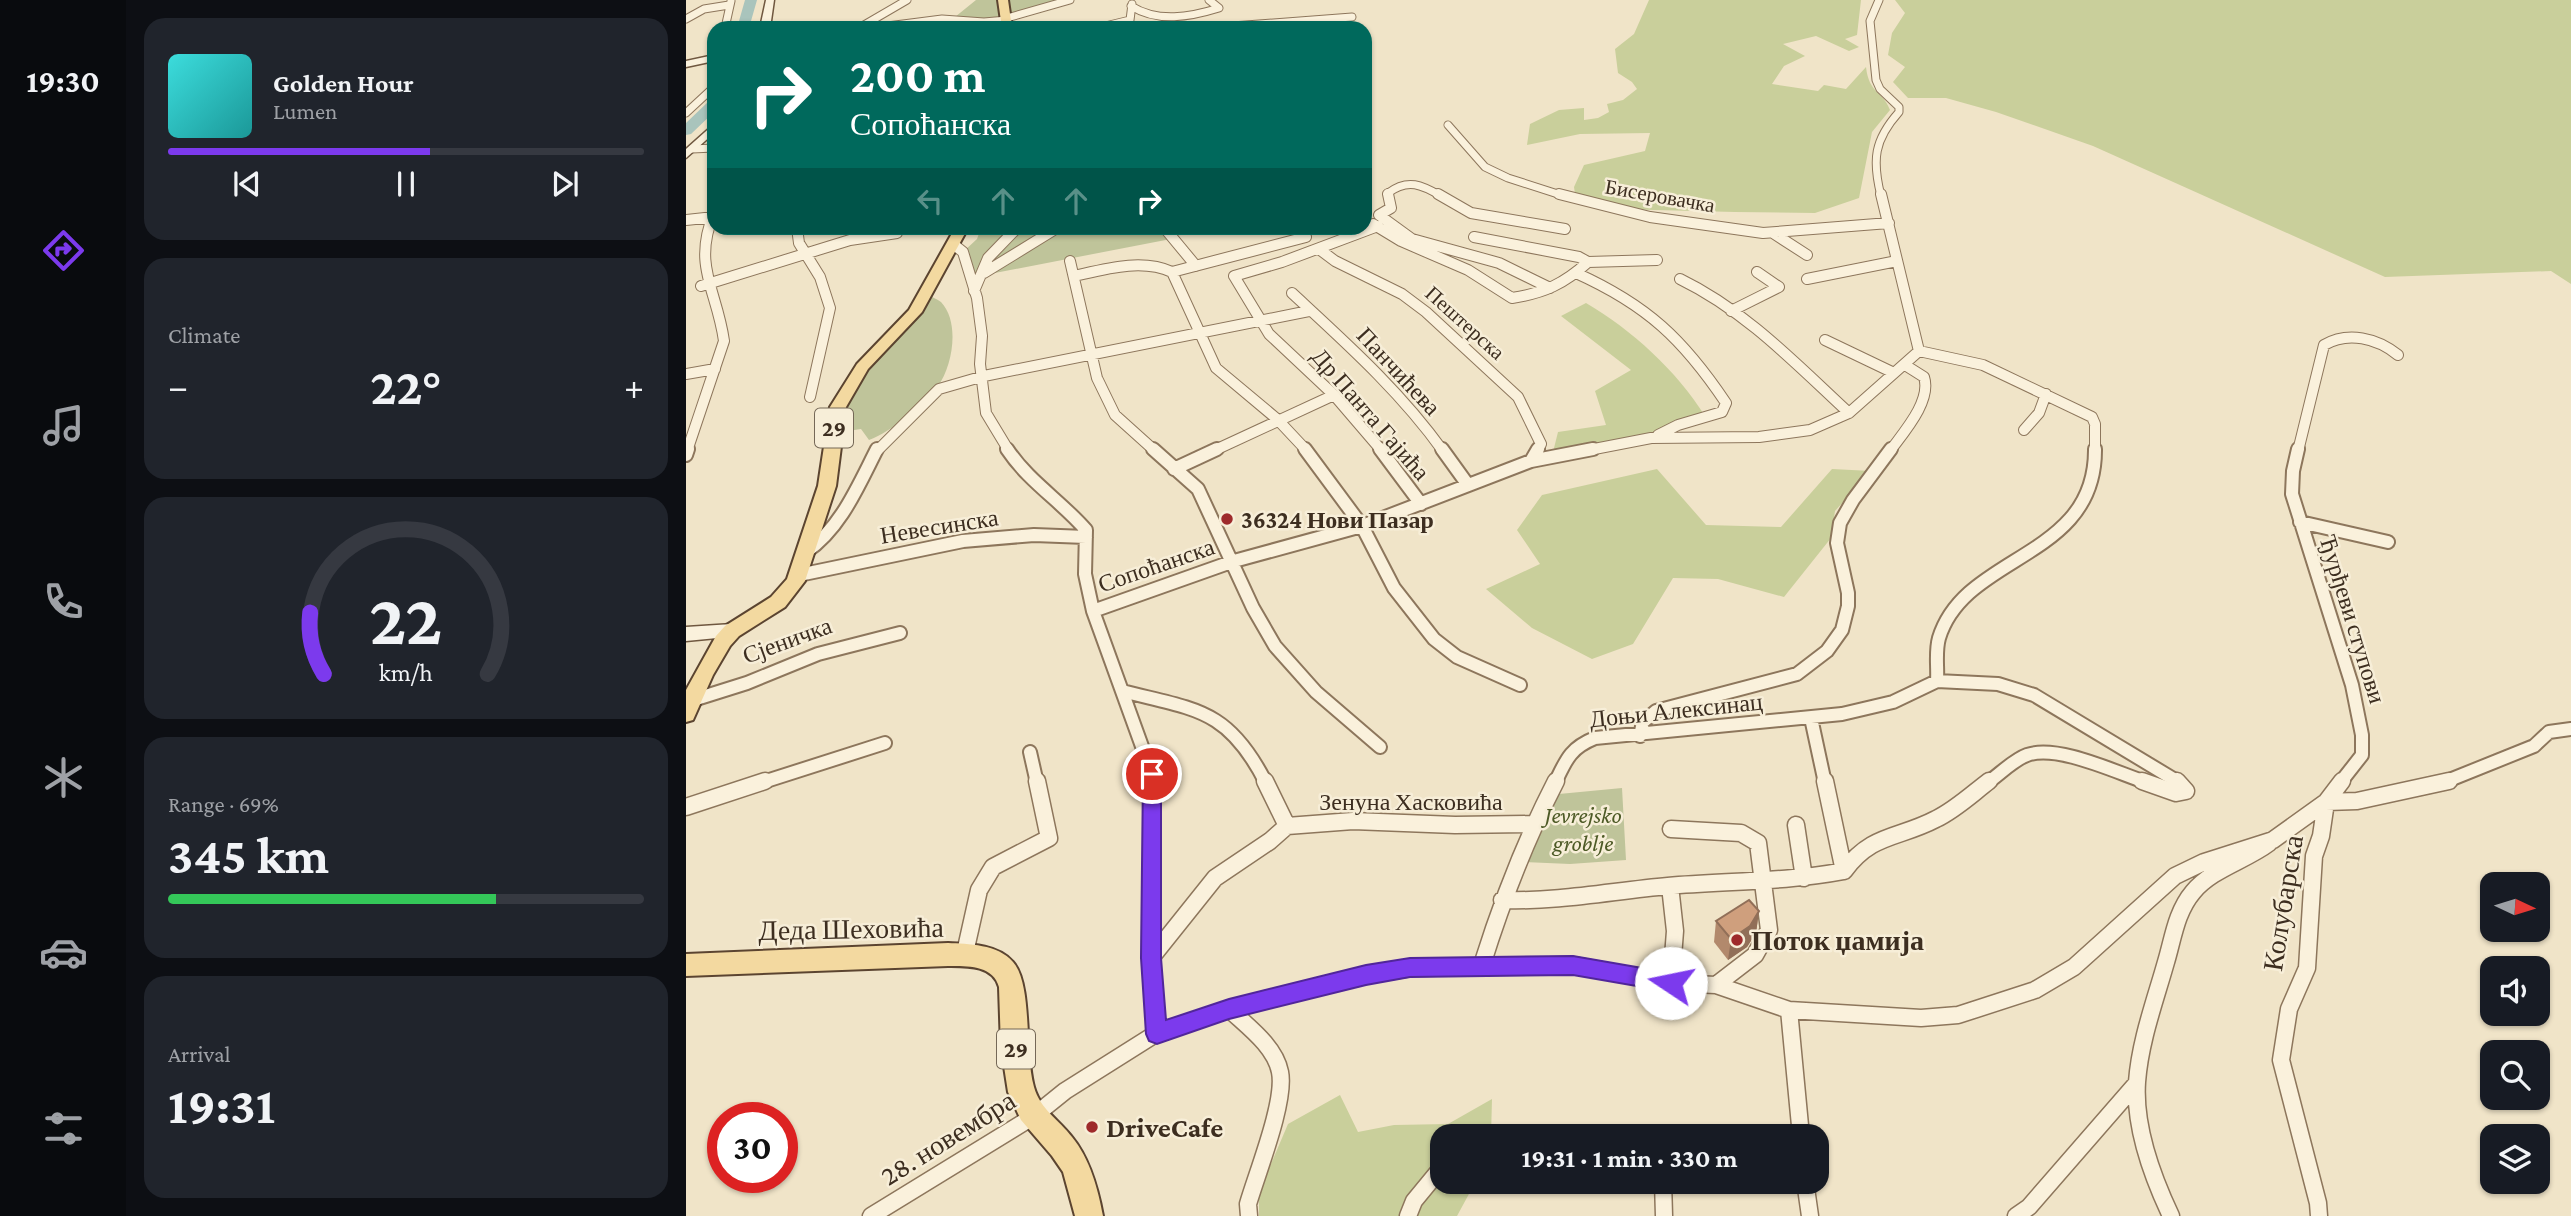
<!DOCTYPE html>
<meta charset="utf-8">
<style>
:root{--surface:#171b24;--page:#20242c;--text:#f1f3f6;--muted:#9ea1a6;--line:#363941;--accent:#7c3aed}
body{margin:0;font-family:"Crimson Pro",serif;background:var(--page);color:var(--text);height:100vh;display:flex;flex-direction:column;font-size:26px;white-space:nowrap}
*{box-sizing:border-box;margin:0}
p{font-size:23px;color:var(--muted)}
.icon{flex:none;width:38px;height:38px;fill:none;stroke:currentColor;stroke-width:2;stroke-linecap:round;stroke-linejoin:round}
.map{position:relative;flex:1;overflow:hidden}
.panel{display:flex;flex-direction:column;gap:18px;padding:18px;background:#0d0f14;width:560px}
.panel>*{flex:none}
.banner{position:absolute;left:21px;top:21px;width:665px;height:214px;border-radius:21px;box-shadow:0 2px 5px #0004;background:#00695c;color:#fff;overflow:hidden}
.needle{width:46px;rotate:94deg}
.buttons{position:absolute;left:1794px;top:872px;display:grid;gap:14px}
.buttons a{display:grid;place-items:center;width:70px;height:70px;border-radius:14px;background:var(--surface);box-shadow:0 2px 5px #0004;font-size:35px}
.speed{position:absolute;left:21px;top:1102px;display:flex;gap:14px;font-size:35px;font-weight:700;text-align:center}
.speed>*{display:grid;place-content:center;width:91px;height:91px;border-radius:50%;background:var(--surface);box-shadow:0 2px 5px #0004;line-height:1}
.speed .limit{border:10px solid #d22;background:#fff;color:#111}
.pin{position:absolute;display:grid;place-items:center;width:60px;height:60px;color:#fff;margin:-30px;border:4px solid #fff;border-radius:50%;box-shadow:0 2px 7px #0007}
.me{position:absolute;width:77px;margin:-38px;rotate:281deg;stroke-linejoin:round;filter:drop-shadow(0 0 5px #0008)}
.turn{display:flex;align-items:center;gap:24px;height:147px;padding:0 28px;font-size:32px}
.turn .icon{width:91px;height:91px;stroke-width:2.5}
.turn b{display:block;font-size:49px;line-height:60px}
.lanes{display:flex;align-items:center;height:66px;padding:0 28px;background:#0003;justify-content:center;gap:35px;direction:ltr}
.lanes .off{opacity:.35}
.big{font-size:52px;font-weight:700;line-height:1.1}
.panel .widget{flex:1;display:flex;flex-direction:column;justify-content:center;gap:10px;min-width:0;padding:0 24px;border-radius:21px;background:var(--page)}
.panel .dial{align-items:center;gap:0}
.dial svg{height:182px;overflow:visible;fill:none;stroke:var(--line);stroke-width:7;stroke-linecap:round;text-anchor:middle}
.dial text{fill:var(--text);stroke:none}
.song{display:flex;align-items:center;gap:21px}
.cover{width:84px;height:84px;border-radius:10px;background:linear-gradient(135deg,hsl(180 70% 55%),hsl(180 70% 35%))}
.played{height:7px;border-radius:4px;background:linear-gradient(90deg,var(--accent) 55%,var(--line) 55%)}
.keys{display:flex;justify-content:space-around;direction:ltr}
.heat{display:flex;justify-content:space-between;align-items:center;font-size:38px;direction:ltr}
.charge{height:10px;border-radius:5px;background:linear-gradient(90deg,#34c759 69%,var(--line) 0)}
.trip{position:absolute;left:744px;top:1124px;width:399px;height:70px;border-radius:21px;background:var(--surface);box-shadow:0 2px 5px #0004;font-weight:700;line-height:70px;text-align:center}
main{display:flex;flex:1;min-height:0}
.dock{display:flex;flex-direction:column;width:126px;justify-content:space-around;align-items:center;background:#090b0e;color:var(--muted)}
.dock .icon{width:49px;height:49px}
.dock .current{color:var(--accent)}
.dock b{font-size:32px;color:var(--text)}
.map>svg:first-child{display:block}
.green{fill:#c9cf9b}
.cemetery{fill:#bfc49a}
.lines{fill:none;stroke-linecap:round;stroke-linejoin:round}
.river{fill:#a9c4bc;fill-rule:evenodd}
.street-far3-casing{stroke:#8d765c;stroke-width:9}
.street-far2-casing{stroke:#8d765c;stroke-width:12}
.street-far1-casing{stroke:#8d765c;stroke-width:16}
.street-casing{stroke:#8d765c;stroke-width:19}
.secondary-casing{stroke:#6f573f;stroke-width:3}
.primary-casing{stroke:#5b4430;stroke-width:4}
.street-far3{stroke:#faf1dc;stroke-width:7}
.street-far2{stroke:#faf1dc;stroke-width:10}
.street-far1{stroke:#faf1dc;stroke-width:12}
.street{stroke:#faf1dc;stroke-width:16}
.secondary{fill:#faf1dc;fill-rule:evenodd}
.primary{fill:#f3d9a0;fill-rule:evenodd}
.wall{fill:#b2896c}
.shaded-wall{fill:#916f58}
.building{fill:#cf9f7d;stroke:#916f58;stroke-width:2}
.route{fill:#7c3aed;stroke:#51269a;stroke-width:2}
.poi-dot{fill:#9e2a2b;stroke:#f7eed8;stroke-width:2.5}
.labels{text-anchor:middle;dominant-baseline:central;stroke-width:5;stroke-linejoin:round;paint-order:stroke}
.far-street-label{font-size:21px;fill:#3d2e20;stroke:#f7eed8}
.shield{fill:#f7eed8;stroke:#756857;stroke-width:2}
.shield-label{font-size:23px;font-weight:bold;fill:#3d2e20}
.street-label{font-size:24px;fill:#3d2e20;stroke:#f7eed8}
.poi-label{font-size:24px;font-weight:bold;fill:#3d2e20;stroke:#f7eed8;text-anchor:start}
.park-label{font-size:24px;font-style:italic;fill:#4d5a26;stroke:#f7eed8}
.near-street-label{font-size:28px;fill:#3d2e20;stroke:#f7eed8}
.near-poi-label{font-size:28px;font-weight:bold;fill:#3d2e20;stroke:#f7eed8;text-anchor:start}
</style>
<main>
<nav class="dock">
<b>19:30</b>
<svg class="icon current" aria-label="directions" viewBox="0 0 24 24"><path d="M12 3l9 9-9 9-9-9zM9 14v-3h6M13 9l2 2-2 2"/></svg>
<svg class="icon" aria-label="music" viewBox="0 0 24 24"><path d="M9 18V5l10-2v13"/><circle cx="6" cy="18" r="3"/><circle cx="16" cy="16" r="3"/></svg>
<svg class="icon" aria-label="phone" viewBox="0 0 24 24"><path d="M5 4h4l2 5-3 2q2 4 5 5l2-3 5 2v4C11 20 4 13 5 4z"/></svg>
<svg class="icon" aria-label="climate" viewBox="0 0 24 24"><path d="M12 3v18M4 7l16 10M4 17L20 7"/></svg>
<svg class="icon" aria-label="car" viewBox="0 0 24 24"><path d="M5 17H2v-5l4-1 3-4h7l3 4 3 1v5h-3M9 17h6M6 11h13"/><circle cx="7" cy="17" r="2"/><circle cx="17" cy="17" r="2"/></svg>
<svg class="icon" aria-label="filters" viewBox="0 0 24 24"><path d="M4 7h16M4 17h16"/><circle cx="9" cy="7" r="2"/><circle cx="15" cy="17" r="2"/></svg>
</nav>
<section class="panel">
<div class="widget">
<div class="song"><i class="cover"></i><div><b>Golden Hour</b><p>Lumen</p></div></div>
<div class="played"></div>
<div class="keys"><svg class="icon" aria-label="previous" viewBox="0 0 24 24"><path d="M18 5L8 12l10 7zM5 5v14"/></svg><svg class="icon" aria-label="pause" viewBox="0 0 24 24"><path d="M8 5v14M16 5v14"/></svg><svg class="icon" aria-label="next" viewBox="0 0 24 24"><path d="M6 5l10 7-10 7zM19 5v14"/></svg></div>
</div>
<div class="widget"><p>Climate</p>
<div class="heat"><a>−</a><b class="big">22°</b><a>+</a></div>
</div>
<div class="widget dial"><svg viewBox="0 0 100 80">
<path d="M14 69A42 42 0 1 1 86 69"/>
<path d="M14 69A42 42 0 0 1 8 42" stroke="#7c3aed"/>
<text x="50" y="56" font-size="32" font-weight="700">22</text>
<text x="50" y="72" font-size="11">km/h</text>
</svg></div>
<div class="widget"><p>Range · 69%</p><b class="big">345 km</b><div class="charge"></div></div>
<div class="widget"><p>Arrival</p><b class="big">19:31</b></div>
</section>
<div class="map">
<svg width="1885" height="1216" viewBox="0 0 1885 1216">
<rect width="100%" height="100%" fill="#f0e4c8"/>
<!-- green -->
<path class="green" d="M963 0H1175L1171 35 1159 39 1173 47 1163 51 1130 36 1097 44 1119 56 1098 66 1086 84 1132 91 1138 85 1160 89 1180 67C1183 94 1197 91 1204 110L1186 132 1173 198 1129 213 1049 212 929 209 889 194 888 187 898 165 959 151 964 133 894 134 841 145 844 124 873 110 898 108V120L912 118 923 112 921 104 937 100 951 89 946 82 932 73 929 49 948 34Z
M1209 0H1885V284L1865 271 1699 277 1407 146 1310 112 1260 98H1222L1207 82 1219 67 1202 55 1206 33 1219 13Z
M900 303C946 330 990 370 1019 416L965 438 866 456 872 432 920 425 909 391 945 370 875 316Z
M971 469 1020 525 1095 527 1146 469 1185 471 1149 511 1145 538 1098 597 1032 579 987 578 947 644 906 659 846 628 800 589 854 564 831 530 856 495Z
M654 1095 672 1132 708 1125 762 1124 806 1099 805 1136H756V1181H790L771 1216H573V1192L602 1124Z"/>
<!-- cemetery -->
<path class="cemetery" d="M290 0H378L303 20 269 17Z
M295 228H484L490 238 283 278 277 252 291 239Z
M240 294C244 296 251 299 255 302 274 322 267 365 252 386 238 406 206 431 183 440L175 429 148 433 152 407Z
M936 788 940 860 884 864 838 862 873 794Z"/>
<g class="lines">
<!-- river -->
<path class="river" d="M59 0H71L63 28H51Z
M28 100V112L5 134 0 135V123L23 101Z"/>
<defs>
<path id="street-far3" d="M1193 0 1184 21 1190 80 1194 89 1213 107V112C1188 140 1186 160 1195 196
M445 6C472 23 504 17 533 8L523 0
M321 18 384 0
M0 19 18 9 43 5
M436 25 463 28
M39 28 45 1
M173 28 221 0
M186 28 256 19 298 22 321 20
M411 28 444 20 446 4
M520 28 666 17
M0 113 28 87
M762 125 799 167 822 178 878 196
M6 149 28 148
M703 196 702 193C722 178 736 185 755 196"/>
<path id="street-far2" d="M702 194 705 208 693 215 726 239 813 263 864 288
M752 194 785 213 879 229
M873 194 964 217 1077 233 1203 223
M0 220 28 217
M687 224 715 241 782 270 826 298C858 293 878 284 902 262
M692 226 596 262 548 276 583 334 648 395 696 451
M111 228 113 243 134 277 144 308 124 397
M481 231 510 266
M1087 233 1121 255
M788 237 893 257 902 262 971 260
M267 244 277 252 291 298 296 336 294 364 300 413 323 451
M633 249 649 261 716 294 740 312 832 397 855 444 851 451
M384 261 411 378 429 415 469 451
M486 272 620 237 615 228
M298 273 371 228
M890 273C961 305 997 339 1040 403L1036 412 992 425 972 435
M388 276C419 269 456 258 486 272L530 368 591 419 621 451
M994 279C1060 311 1110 364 1163 413
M1121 279 1211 261
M15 286 164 240 211 233
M288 291 302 258 331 228
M606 293C660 343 714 391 757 451
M1045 311 1093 287 1071 272
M1139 340 1208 373
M1233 351 1297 365 1406 417 1409 424V451
M0 374 29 369
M1338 430 1353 413 1360 394
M1 451 38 341C31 290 6 266 28 213
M191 451 253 389 298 376 623 311
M527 451 648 395
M898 451 965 438 1073 437 1124 430 1163 413 1233 351 1195 194
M1204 451C1217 433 1246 401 1238 377L1219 365
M1612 451 1638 345C1662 331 1691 338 1712 355"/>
<path id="street-far1" d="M321 449C343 482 375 501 400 530L399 574 407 611 466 774V783
M467 449 512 489 567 608 589 646 630 692 694 747
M619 449 676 526 708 588 748 639 771 657 834 685
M694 449 735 504
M756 449 782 485
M1612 449 1607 471 1606 494 1666 685 1676 735V755L1654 783
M0 455 2 449
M845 461 852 449
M488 469 531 449
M1614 522 1702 542
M120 552C155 528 172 486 191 449
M113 575 277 541 348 535 400 537
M407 611 548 561 676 526 845 461 907 449
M1251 681 1312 684 1348 695 1494 783
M436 691C510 710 542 708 580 783
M7 700 61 683 132 654 214 633
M1125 718 1139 783
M954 736 957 722 970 711 1111 674 1141 651 1156 630 1162 606V593L1151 543 1154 523 1167 500 1205 449
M344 752 351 783
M74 783 199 743
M869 783C880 760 884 748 909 738L1156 714 1207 702 1251 681C1252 667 1249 652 1253 638 1279 553 1410 560 1409 449
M1301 783C1313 775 1327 760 1341 755 1372 744 1431 773 1462 783
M1756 783 1848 746 1863 732 1885 729"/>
<path id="street" d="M466 781 465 958 471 1033
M579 781 601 826
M1139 781 1158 871
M1456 781 1490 793 1500 791 1491 781
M1640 802 1671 801 1763 781
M0 807 79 781
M1110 825 1118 878
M985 829 1055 833 1072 843 1083 930 1069 955 1030 985
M984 886 989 931 985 983
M816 900C872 902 926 891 982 886 1041 881 1100 882 1158 871 1186 833 1212 839 1250 819 1269 810 1286 794 1303 781
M278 957 293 890 307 867 363 838 351 781
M465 958 529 878 584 841 601 826 667 821 769 825 848 824
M796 965C816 901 839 841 870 781
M543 1009C561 1026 589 1046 594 1072 600 1101 571 1173 562 1204L563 1216
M1103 1010 1115 1136
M794 1136H825
M977 1181 978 1216
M1119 1181 1124 1216
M185 1216 348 1116 379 1091 471 1033 543 1009 680 975 724 968 887 965 985 983 1030 985 1103 1010 1235 1018 1272 1015 1349 990 1388 967 1489 876 1518 862 1587 840 1640 802 1656 781
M722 1216 728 1201 756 1167
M1330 1216 1343 1207 1450 1084
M1485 1216C1466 1176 1448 1126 1451 1082 1454 1041 1469 1001 1480 962 1487 939 1490 912 1507 892 1526 869 1559 861 1583 843
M1633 1216 1632 1203 1595 1060 1603 1009 1621 968 1628 856 1635 836 1640 802"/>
<path id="secondary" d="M80 0H88L84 28H74Z
M28 55V61L0 67V61Z
M28 124V133L0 158V149Z
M46 624 52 626 55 631 52 636 0 641V627Z"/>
<path id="primary" d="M312 0H322L326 28H316Z
M269 228H282L236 312 182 369 160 407 150 486 119 581 99 607 53 636 44 646 27 675 7 720 0 722V690L30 636 39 626 85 597 101 579 132 486 144 407 171 364 223 310Z
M262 943C282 944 312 944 327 962 347 985 338 1053 348 1087 354 1109 373 1120 386 1137 404 1159 412 1189 417 1216H389L377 1172 366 1156 335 1120 322 1092 315 1047 313 987C307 965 281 966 262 966L0 976V954Z"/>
</defs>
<!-- street-far3 casing -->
<use href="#street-far3" class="street-far3-casing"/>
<!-- street-far2 casing -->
<use href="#street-far2" class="street-far2-casing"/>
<!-- street-far1 casing -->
<use href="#street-far1" class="street-far1-casing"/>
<!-- street casing -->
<use href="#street" class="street-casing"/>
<!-- secondary casing -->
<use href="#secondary" class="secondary-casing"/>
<!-- primary casing -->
<use href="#primary" class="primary-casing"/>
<!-- street-far3 -->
<use href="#street-far3" class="street-far3"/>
<!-- street-far2 -->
<use href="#street-far2" class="street-far2"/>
<!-- street-far1 -->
<use href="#street-far1" class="street-far1"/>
<!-- street -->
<use href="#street" class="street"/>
<!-- secondary -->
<use href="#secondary" class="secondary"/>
<!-- primary -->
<use href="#primary" class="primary"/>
</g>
<!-- wall -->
<path class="wall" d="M1073 911 1070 933 1061 947 1042 960 1028 942 1030 921Z"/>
<!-- shaded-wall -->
<path class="shaded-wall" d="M1073 911 1070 933 1061 947 1042 960 1045 939Z"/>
<!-- building -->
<path class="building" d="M1063 900 1073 911 1064 926 1045 939 1030 921Z"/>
<!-- route -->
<path class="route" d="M466 767 473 769 475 774V958L480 1020 543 999 680 965 724 958 887 956 985 973 992 976 995 983 992 989 985 992 887 975 724 977 680 985 543 1019 471 1044 463 1041 460 1034 455 958 457 774 460 769Z"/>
<!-- markers -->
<g class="poi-dot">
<circle cx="541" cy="519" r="7"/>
<circle cx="1051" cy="940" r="7"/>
<circle cx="406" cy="1127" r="7"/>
</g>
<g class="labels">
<!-- far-street labels -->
<g class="far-street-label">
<text transform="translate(974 196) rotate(10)">Бисеровачка</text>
<text transform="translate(779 323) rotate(42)">Пештерска</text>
</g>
<!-- shield labels -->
<g class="shield">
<rect x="129" y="408.5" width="38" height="39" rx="5"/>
<rect x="311" y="1029.5" width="38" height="39" rx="5"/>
</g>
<g class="shield-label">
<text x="148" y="428">29</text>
<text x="330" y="1049">29</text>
</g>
<!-- street labels -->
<g class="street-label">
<text transform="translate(713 371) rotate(47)">Панчићева</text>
<text transform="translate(685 414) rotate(49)">Др Панта Гајића</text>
<text transform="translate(253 526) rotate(-9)">Невесинска</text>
<text transform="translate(470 565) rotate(-19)">Сопоћанска</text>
<text transform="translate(1667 619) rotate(73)">Ђурђеви ступови</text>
<text transform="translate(101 640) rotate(-20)">Сјеничка</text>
<text transform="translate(990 710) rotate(-6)">Доњи Алексинац</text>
<text x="725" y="801">Зенуна Хасковића</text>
</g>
<!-- poi labels -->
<g class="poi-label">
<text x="555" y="519">36324 Нови Пазар</text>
</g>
<!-- park labels -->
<g class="park-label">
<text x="897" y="814">Jevrejsko<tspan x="897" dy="28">groblje</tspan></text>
</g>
<!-- near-street labels -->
<g class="near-street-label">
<text transform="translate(1597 903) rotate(-81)">Колубарска</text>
<text transform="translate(165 929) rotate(-1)">Деда Шеховића</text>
<text transform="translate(262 1138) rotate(-32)">28. новембра</text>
</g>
<!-- near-poi labels -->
<g class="near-poi-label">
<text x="1065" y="940">Поток џамија</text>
<text x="420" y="1127">DriveCafe</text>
</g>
</g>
</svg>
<div class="buttons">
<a><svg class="needle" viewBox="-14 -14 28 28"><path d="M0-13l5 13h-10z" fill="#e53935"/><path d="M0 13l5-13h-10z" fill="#9ea1a6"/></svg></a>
<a><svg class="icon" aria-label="sound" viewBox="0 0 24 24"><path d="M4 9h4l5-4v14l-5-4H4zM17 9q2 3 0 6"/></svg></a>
<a><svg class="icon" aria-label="search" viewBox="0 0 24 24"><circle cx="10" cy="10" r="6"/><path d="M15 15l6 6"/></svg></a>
<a><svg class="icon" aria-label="layers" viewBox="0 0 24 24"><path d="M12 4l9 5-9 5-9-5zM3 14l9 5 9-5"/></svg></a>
</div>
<div class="speed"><div class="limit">30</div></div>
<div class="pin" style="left:466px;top:774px;background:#d93025"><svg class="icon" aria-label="arrive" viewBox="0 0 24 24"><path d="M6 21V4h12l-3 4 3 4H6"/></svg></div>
<svg class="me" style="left:985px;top:983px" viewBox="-20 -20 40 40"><circle r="19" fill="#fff"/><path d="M0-13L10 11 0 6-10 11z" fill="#7c3aed"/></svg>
<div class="trip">19:31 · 1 min · 330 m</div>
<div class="banner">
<div class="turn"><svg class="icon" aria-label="right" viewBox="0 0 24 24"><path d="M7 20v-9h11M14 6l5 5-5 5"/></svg><div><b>200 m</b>Сопоћанска</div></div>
<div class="lanes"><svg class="icon off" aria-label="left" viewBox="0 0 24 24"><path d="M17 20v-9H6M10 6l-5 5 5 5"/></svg><svg class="icon off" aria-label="ahead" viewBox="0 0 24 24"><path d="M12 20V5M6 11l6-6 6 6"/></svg><svg class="icon off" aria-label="ahead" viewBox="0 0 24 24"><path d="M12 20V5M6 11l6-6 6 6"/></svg><svg class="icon" aria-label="right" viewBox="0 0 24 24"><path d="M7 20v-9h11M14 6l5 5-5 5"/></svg></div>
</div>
</div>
</main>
